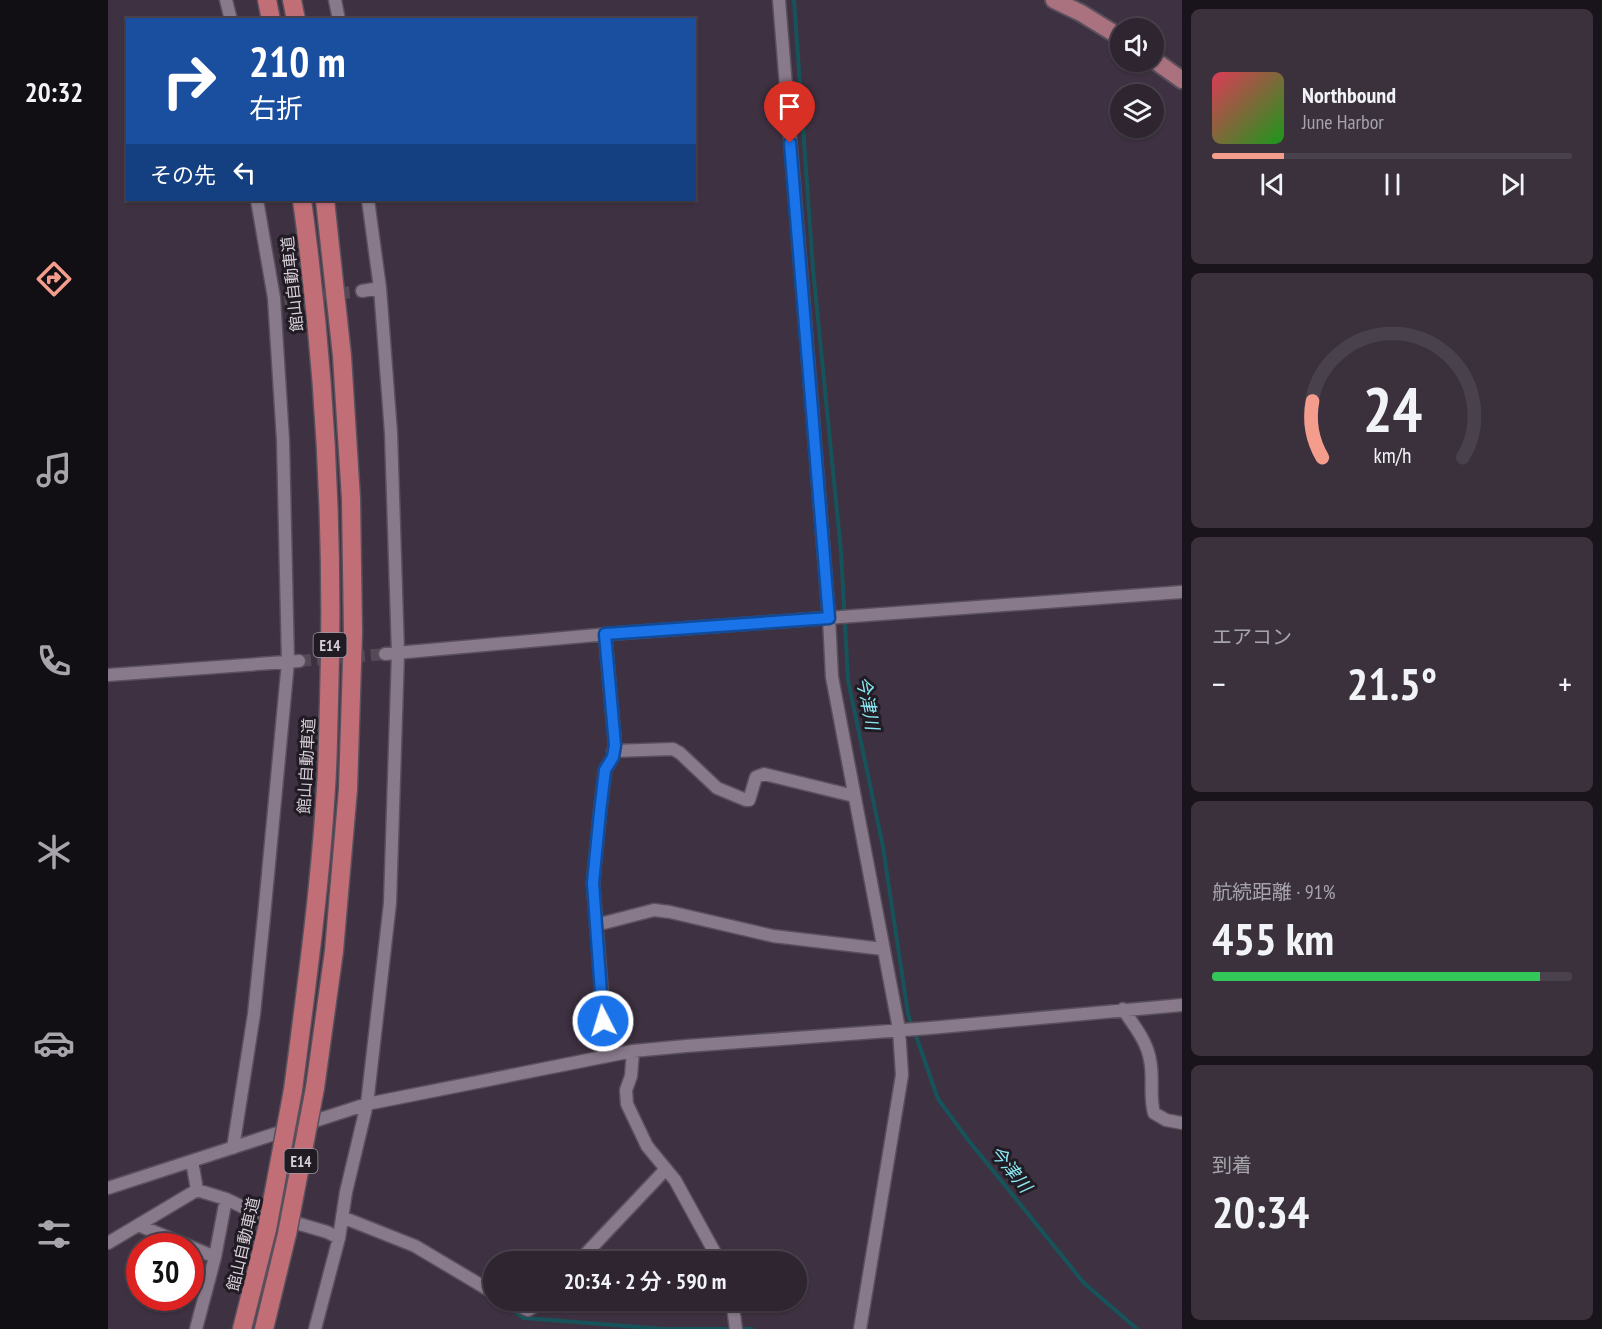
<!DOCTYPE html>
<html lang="ja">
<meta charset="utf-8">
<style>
:root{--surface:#2e2531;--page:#3a313d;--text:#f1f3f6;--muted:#a7a5ab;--line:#49424d;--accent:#f49d8c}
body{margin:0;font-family:"PT Sans Narrow","Noto Sans JP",sans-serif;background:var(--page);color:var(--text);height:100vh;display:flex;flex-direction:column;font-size:22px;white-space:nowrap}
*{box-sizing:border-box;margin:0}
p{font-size:20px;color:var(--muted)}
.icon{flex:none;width:33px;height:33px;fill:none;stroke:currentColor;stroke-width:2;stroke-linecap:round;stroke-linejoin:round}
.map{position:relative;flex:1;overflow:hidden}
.details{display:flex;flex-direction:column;gap:9px;padding:9px;background:#19141b;width:420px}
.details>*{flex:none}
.top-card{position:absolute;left:18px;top:18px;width:570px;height:183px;border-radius:0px;box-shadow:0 2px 4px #0004,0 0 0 2px var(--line);background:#1a4fa0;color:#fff;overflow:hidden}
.tools{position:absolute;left:1002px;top:18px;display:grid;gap:12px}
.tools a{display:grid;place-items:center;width:54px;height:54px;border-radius:50%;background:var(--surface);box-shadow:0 2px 4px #0004,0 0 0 2px var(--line);font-size:30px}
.speed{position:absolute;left:18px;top:1233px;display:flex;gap:12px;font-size:30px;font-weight:700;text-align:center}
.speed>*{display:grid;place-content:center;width:78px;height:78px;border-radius:50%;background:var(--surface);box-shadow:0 2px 4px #0004,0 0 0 2px var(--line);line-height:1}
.speed .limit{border:9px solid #d22;background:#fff;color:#111}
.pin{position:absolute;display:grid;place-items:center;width:51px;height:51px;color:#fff;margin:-62px -26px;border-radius:50% 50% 50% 0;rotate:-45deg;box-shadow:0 0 6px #0007}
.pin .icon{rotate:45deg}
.me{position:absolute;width:66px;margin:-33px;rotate:355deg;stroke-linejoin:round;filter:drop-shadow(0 0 4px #0008)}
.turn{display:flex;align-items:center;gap:21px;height:126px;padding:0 24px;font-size:27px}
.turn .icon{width:78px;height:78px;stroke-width:2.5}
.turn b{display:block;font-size:42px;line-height:51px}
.then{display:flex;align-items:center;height:57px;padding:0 24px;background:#0003;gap:12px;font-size:22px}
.big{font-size:45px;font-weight:600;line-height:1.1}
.details .widget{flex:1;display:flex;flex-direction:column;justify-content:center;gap:9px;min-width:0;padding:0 21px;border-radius:9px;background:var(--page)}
.details .dial{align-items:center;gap:0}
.dial svg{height:156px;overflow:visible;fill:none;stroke:var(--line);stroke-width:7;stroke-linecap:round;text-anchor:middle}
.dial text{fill:var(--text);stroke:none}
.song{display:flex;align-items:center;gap:18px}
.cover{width:72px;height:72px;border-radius:9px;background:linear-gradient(135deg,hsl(350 70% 55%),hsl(120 70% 35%))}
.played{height:6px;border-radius:3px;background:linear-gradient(90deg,var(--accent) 20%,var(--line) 20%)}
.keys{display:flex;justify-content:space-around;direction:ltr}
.heat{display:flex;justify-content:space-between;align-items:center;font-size:33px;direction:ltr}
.charge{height:9px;border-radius:4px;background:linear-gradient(90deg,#34c759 91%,var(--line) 0)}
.trip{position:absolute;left:375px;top:1251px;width:324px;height:60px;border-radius:30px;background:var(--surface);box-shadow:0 2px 4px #0004,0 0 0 2px var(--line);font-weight:600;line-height:60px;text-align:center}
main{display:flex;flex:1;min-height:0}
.menu{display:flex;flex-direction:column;width:108px;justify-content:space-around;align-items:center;background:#120f14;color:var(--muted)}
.menu .icon{width:42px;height:42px}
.menu .on{color:var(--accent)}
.menu b{font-size:27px;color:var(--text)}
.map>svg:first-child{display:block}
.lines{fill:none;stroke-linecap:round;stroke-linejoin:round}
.stream{stroke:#17535a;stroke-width:4}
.minor-tunnel{stroke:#554958;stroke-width:12;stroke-dasharray:12 6;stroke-linecap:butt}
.minor-casing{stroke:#5a505c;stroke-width:15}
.major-casing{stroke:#5a505c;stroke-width:20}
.highway-casing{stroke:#5a505c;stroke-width:21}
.minor{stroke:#88798b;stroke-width:12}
.major{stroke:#aa727f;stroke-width:16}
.highway{stroke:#c16e77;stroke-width:18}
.highway-bridge-casing{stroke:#5a505c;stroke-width:21;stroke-linecap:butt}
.highway-bridge{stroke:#c16e77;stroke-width:18}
.route-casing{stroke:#114b97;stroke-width:15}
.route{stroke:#1a73e8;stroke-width:10}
.labels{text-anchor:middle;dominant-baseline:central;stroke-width:6;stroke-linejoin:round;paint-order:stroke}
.shield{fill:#211b23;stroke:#a099a2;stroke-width:1.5}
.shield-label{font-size:15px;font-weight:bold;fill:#d7cfd9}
.street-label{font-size:16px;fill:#d7cfd9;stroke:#211b23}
.water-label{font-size:18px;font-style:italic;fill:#8ae8f4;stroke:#211b23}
</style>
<main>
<nav class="menu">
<b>20:32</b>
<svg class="icon on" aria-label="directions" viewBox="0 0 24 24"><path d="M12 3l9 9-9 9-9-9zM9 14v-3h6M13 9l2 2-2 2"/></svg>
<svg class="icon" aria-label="music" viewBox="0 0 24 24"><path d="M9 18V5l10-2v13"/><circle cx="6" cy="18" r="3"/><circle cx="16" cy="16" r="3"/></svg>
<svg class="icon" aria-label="phone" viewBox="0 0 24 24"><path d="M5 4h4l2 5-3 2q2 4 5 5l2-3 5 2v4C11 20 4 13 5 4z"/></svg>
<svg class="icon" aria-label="climate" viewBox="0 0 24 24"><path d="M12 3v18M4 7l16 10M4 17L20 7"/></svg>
<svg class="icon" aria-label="car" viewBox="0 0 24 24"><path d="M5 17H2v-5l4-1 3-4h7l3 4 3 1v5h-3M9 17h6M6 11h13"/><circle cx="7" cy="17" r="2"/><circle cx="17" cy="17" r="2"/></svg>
<svg class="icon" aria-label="filters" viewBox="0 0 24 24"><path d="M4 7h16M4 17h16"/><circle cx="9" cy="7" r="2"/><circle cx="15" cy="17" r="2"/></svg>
</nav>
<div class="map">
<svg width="1074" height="1329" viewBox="0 0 1074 1329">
<rect width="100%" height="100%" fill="#3e3141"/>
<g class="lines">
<!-- stream -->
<path class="stream" d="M686 0 705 269 733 552 740 680 775 847 800 1014 804 1026
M807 1033 830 1099 861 1141 976 1283 1029 1329
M402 1308 416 1318 556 1329H644"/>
<!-- minor-tunnel -->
<path class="minor-tunnel" d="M176 299 254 291
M191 661 277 654"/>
<defs>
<path id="minor" d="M118 0 123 20
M227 0 231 20
M671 0 721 618 724 677 791 1029 794 1075 752 1329
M254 291 272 288
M497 634 507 745 505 757 497 770 492 812 485 883 499 1056
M277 654 500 634 1074 592
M0 675 191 661
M505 751 565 749 572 753 609 788 638 800H641L642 797 648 777 656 774 746 796
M488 925 546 910 562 912 665 936 775 949
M1015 1009C1026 1026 1039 1041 1042 1060 1046 1078 1041 1096 1046 1113L1058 1120 1074 1123
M525 1051 523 1076 518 1090 519 1104 539 1146 567 1180 612 1262
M125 1148 146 1014 157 906 180 662 175 440 166 298 149 200
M84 1161 89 1190
M0 1188 259 1104 525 1051 578 1046 822 1028 1074 1005
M234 1217 307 1246 386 1293
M30 1225 107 1257
M0 1243 89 1190 118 1199 137 1208 219 1232 231 1238
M470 1262 558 1169
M398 1300 420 1310 427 1306 433 1300
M624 1300 628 1329
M88 1329 107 1257 118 1199
M207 1329 231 1238 238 1192 259 1104 282 903 290 653 283 433 272 288 260 200"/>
<path id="major" d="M946 0 973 13 1012 37
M1046 60 1074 80"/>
<path id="highway" d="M159 0 163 20
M184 0 188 20
M207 1088 226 951 240 789 245 632 243 499 234 356 217 200
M185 1090C198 990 212 889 218 788 220 760 220 731 221 702 226 534 217 366 194 200
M134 1329 159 1229
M156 1329 179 1234"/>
</defs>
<!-- minor casing -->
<use href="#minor" class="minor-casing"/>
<!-- major casing -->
<use href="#major" class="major-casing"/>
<!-- highway casing -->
<use href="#highway" class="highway-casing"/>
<!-- minor -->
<use href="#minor" class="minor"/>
<!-- major -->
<use href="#major" class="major"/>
<!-- highway -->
<use href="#highway" class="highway"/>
<defs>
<path id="highway-bridge" d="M159 1229 185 1090
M179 1234 207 1088"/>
</defs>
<!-- highway-bridge casing -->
<use href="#highway-bridge" class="highway-bridge-casing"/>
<!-- highway-bridge -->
<use href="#highway-bridge" class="highway-bridge"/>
</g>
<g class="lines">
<defs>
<path id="route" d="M495 1021 485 883 492 812 497 770 505 757 507 745 497 634 721 618 682 143"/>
</defs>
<!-- route casing -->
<use href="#route" class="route-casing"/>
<!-- route -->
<use href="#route" class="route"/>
</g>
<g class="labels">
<!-- shield labels -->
<g class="shield">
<rect x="205.5" y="633" width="33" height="24" rx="4.5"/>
<rect x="176.5" y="1149" width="33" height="24" rx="4.5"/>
</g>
<g class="shield-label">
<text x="222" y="645">E14</text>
<text x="193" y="1161">E14</text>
</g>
<!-- street labels -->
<g class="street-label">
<text transform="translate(184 284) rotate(-96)">館山自動車道</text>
<text transform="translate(198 766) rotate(-87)">館山自動車道</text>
<text transform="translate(135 1244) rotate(-77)">館山自動車道</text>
</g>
<!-- water labels -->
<g class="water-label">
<text transform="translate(760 703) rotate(79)">今津川</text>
<text transform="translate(903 1169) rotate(51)">今津川</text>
</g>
</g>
</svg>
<div class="tools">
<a><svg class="icon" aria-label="sound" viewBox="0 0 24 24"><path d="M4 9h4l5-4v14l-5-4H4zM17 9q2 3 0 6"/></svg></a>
<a><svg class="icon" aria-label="layers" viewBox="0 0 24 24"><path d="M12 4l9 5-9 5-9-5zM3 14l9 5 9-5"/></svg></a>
</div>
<div class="speed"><div class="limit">30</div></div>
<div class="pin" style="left:682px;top:143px;background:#d93025"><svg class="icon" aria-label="arrive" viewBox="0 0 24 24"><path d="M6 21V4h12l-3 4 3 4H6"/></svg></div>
<svg class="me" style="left:495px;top:1021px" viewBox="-20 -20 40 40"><circle r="17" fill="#1a73e8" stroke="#fff" stroke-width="3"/><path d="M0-11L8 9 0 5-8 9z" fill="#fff"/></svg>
<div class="trip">20:34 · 2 分 · 590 m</div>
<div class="top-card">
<div class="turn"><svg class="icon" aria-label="right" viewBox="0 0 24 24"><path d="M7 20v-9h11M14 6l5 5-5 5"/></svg><div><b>210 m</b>右折</div></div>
<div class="then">その先<svg class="icon" aria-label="left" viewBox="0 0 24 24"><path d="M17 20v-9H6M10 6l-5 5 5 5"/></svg></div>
</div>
</div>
<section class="details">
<div class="widget">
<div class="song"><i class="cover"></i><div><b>Northbound</b><p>June Harbor</p></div></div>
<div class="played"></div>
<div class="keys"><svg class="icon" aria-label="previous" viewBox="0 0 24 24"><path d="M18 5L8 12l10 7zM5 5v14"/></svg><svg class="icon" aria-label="pause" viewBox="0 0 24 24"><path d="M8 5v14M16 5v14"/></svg><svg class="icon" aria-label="next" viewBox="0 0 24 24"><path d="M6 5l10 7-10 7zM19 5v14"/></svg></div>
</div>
<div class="widget dial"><svg viewBox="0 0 100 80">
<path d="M14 69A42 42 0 1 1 86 69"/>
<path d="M14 69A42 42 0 0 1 9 40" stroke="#f49d8c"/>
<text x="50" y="56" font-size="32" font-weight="700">24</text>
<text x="50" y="72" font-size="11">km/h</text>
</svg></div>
<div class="widget"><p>エアコン</p>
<div class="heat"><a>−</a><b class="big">21.5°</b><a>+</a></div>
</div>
<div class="widget"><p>航続距離 · 91%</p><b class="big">455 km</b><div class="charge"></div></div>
<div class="widget"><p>到着</p><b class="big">20:34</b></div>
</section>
</main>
